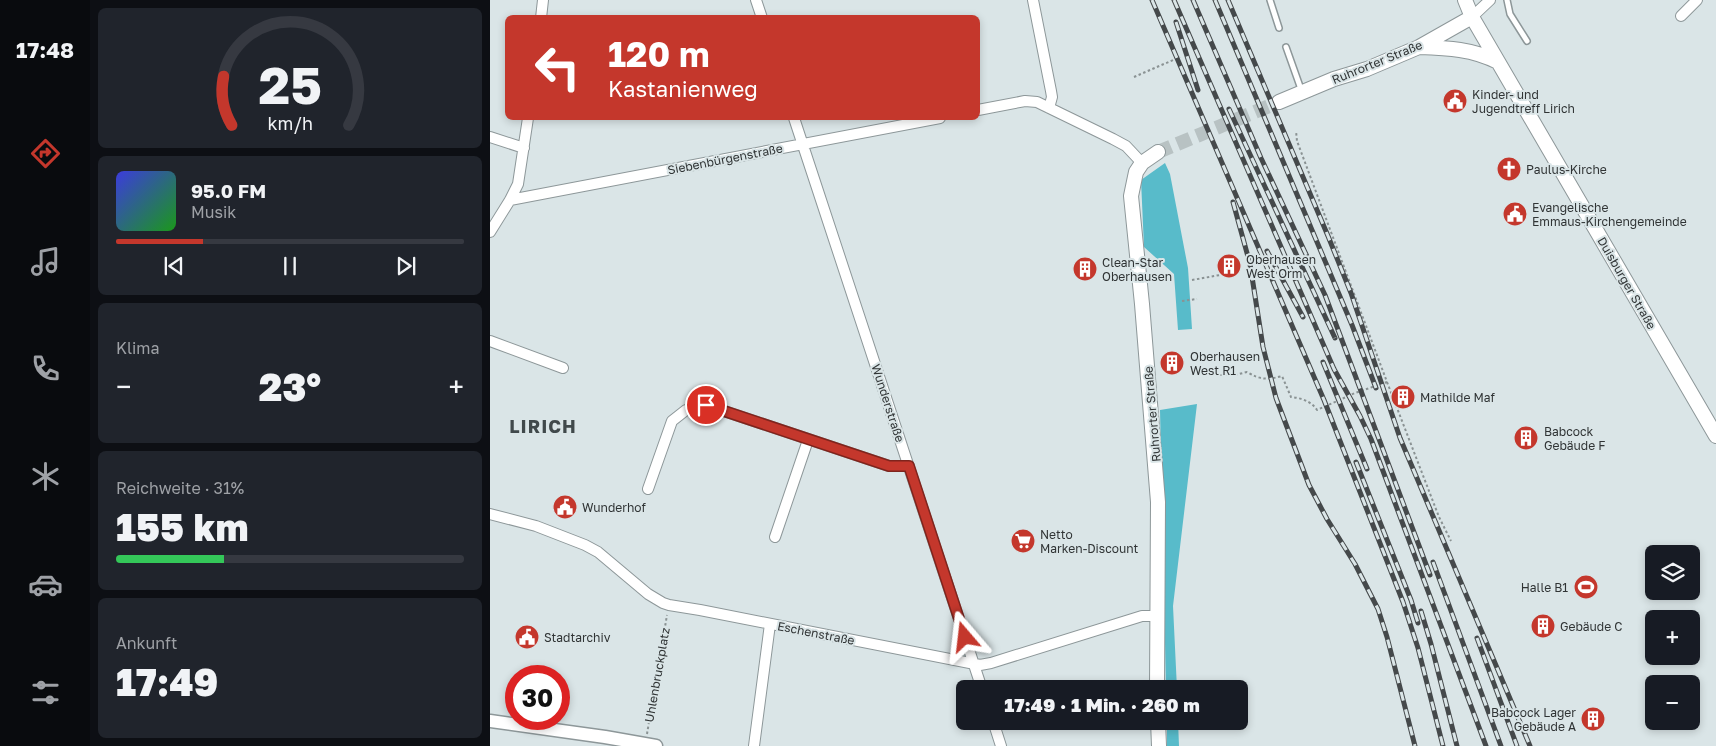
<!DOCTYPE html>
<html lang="de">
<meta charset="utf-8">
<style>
:root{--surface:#171b24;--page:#20242c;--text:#f1f3f6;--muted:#9ea1a6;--line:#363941;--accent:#c4372c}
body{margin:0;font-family:"Golos Text",sans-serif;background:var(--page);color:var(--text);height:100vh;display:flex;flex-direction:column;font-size:19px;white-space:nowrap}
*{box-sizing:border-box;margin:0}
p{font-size:16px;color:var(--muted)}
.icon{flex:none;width:28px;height:28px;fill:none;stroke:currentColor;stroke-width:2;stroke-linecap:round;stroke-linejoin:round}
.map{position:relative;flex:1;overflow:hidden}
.panel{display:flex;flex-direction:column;gap:8px;padding:8px;background:#0d0f14;width:400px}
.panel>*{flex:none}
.top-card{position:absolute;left:15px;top:15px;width:475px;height:105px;border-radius:8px;box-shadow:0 2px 8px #0003;background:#c4372c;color:#fff;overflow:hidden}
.fabs{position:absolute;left:1155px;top:545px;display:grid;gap:10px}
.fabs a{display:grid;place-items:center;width:55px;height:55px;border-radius:8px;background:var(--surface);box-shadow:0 2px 8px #0003;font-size:25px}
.speed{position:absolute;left:15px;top:665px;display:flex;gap:10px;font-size:25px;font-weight:700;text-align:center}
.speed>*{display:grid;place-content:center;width:65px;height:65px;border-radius:50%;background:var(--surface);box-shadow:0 2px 8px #0003;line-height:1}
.speed .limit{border:8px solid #d22;background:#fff;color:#111}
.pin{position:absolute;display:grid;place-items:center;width:42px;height:42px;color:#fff;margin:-21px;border:2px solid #fff;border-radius:50%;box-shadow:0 1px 5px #0007}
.me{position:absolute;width:55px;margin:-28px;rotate:343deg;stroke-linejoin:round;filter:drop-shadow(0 0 4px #0008)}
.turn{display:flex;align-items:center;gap:18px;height:105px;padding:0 20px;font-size:22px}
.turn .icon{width:65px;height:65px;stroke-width:2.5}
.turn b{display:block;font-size:35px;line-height:42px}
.big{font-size:38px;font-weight:800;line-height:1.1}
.panel .card{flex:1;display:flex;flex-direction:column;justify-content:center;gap:8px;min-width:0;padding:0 18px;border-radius:8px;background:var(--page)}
.panel .dial{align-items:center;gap:0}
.dial svg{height:130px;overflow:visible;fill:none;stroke:var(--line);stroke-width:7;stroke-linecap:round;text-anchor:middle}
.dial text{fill:var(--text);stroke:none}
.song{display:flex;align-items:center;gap:15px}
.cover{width:60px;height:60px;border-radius:8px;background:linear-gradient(135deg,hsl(240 70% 55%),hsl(120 70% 35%))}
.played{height:5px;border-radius:2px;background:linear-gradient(90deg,var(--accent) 25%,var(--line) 25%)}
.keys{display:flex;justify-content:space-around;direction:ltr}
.heat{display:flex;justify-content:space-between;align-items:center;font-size:28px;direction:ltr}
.charge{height:8px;border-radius:4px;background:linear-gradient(90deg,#34c759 31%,var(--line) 0)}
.trip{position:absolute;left:466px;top:680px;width:292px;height:50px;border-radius:8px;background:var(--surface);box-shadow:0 2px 8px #0003;font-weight:800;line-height:50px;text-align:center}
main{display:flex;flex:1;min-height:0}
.tabs{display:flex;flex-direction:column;width:90px;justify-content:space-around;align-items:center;background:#090b0e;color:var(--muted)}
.tabs .icon{width:35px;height:35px}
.tabs .on{color:var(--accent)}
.tabs b{font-size:22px;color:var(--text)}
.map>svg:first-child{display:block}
.forest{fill:#58bbca}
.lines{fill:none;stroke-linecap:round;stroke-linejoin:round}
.secondary-tunnel{stroke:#b8c2c3;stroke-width:14;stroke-dasharray:14 7;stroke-linecap:butt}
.service-casing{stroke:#8d9799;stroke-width:8}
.minor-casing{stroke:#8d9799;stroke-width:12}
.tertiary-casing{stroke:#8d9799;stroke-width:15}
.secondary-casing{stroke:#8d9799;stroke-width:16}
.path{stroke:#8a9293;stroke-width:2;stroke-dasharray:2.5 2.5;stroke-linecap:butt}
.service{stroke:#fff;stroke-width:5}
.minor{stroke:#fff;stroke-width:10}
.tertiary{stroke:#fff;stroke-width:12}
.secondary{stroke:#fff;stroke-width:14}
.rail-casing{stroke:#45494b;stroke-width:5}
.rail{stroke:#dae5e7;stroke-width:3;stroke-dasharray:9;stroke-linecap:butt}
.route-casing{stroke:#7f241d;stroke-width:12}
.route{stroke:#c4372c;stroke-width:9}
.labels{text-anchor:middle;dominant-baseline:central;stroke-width:4;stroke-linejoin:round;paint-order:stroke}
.street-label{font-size:12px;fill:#303435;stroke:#dae5e7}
.poi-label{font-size:12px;fill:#303435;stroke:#dae5e7;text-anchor:start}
.district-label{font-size:18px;font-weight:bold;letter-spacing:1px;fill:#40494b;stroke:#dae5e7}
</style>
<main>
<nav class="tabs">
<b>17:48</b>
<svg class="icon on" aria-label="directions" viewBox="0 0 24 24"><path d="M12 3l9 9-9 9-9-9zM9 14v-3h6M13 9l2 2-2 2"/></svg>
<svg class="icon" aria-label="music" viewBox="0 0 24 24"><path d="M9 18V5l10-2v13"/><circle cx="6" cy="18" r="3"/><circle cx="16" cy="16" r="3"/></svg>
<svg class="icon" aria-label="phone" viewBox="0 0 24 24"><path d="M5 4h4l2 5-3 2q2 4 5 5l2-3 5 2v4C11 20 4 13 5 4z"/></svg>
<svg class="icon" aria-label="climate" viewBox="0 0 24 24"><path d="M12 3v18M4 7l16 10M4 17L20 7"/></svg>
<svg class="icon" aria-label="car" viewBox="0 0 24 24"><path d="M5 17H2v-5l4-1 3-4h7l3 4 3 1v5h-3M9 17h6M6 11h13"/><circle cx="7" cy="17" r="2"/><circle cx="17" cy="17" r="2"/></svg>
<svg class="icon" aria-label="filters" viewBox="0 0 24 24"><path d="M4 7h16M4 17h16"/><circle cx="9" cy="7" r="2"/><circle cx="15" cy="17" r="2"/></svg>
</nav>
<section class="panel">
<div class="card dial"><svg viewBox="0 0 100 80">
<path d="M14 69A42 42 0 1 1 86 69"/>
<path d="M14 69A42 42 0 0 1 9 39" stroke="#c4372c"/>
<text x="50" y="56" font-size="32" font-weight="700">25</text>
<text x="50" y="72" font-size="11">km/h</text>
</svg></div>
<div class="card">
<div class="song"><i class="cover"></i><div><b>95.0 FM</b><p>Musik</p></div></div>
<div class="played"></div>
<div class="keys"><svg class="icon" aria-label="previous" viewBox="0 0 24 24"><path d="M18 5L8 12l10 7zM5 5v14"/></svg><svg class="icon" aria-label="pause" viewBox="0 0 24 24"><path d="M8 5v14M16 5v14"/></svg><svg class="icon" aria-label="next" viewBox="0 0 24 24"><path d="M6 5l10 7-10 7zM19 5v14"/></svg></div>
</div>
<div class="card"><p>Klima</p>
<div class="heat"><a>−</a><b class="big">23°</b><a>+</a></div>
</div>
<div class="card"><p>Reichweite · 31%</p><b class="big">155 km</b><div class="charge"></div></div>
<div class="card"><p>Ankunft</p><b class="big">17:49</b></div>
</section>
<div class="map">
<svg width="1226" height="746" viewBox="0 0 1226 746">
<rect width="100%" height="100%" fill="#dae5e7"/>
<!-- forest -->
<path class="forest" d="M675 163 680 174 698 268 702 329 688 330 684 274 654 247 651 180Z
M707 404 683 606 687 689H676L670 410Z
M677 721H688L689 746H677Z"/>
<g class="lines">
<!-- secondary-tunnel -->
<path class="secondary-tunnel" d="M668 152 789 102"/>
<defs>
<path id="service" d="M780 0 789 28
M1017 0 1020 14 1037 41
M796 47 812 92"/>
<path id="minor" d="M266 0 272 18
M543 0 561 91 562 97 559 108
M1191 16 1207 0
M982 17 1000 0
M51 18 53 0
M488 110 535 101 547 102 623 139 636 146 652 163
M304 118 492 689
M0 137 34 148
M20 200 450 118
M0 232 20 200 28 184 38 118
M0 341 73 368
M158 489 182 421 196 410 216 405 399 466H419
M0 514 46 526 95 545 108 552 158 594 173 603 179 605 210 610 490 665 501 663 652 616H668
M285 537 318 440
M503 721 511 746
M264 746 280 624"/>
<path id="tertiary" d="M0 721 115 737 166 746"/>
<path id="secondary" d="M975 0 982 17 1226 436
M929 47C958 48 983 49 1008 62
M789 102 844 79 877 69 929 47 982 17
M667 689 668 502 652 304 641 196 646 172 652 163 668 152
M668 721 669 746"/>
</defs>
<!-- service casing -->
<use href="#service" class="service-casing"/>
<!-- minor casing -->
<use href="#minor" class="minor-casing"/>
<!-- tertiary casing -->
<use href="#tertiary" class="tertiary-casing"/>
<!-- secondary casing -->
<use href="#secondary" class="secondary-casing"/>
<!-- path -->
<path class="path" d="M644 77 690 57
M702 280 730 275
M692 301 707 299
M710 370H714V375H745L757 372C770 380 778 380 792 376L801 397C811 398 821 401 827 410L865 393 897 382 807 141 806 131
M897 382 949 517 961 541
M157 734 177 615"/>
<!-- service -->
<use href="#service" class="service"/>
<!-- minor -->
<use href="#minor" class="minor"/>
<!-- tertiary -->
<use href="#tertiary" class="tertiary"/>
<!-- secondary -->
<use href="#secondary" class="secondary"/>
<defs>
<path id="rail" d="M662 0 834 400 913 602 928 648 953 746
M684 0 844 369 870 416 881 439 996 746
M703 0 771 158 835 295 940 575
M725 0 862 325 886 388
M738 0 838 236 861 293 910 438 1040 746
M686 22 708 90
M739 109 845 338
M743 202 760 264 773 347 786 398 819 485 837 519 865 564 888 609 897 637 925 746
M777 251 813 317
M833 362 877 469
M866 462 921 600 928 623
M943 562 1011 746
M931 611 941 644 967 746
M987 638 1027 746"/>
</defs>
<!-- rail casing -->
<use href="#rail" class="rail-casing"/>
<!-- rail -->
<use href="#rail" class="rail"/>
</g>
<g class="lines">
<defs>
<path id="route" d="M216 405 399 466H419L475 637"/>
</defs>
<!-- route casing -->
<use href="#route" class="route-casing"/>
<!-- route -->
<use href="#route" class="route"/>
</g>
<!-- icons -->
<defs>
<symbol id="civic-disc" viewBox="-11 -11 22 22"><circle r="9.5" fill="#c4372c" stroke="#dae5e7"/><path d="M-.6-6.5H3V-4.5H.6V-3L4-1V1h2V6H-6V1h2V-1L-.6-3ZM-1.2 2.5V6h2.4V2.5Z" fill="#fff"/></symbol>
<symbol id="church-disc" viewBox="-11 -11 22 22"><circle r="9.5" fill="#c4372c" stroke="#dae5e7"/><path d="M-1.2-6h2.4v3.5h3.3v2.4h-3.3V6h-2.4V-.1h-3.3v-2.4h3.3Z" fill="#fff"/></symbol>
<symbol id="building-disc" viewBox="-11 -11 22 22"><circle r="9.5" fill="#c4372c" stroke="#dae5e7"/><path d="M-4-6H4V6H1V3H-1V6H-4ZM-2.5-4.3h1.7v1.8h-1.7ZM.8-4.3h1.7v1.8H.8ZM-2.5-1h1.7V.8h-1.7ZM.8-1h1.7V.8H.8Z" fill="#fff"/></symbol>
<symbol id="supermarket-disc" viewBox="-11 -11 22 22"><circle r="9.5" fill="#c4372c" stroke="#dae5e7"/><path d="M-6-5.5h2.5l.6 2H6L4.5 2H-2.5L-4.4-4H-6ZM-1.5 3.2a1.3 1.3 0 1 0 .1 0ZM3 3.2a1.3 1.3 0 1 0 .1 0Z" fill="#fff"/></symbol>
<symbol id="stadium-disc" viewBox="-11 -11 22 22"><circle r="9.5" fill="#c4372c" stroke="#dae5e7"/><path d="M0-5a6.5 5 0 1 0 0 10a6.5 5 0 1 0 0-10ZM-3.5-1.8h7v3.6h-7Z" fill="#fff"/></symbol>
</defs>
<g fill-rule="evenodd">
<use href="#civic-disc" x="951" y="87" width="28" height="28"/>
<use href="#church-disc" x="1005" y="155" width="28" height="28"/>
<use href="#civic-disc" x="1011" y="200" width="28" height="28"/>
<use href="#building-disc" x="725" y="252" width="28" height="28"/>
<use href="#building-disc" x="581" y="255" width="28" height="28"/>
<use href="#building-disc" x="668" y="349" width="28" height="28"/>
<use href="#building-disc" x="899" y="383" width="28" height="28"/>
<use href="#building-disc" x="1022" y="424" width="28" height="28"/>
<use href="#civic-disc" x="61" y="493" width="28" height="28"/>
<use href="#supermarket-disc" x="519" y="527" width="28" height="28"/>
<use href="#stadium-disc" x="1082" y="573" width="28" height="28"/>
<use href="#building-disc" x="1039" y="612" width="28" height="28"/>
<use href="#civic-disc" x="23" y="623" width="28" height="28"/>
<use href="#building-disc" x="1089" y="705" width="28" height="28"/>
</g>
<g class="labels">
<!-- street labels -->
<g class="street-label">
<text transform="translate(887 62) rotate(-22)">Ruhrorter Straße</text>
<text transform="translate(235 159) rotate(-11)">Siebenbürgenstraße</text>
<text transform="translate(1137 283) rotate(60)">Duisburger Straße</text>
<text transform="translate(398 403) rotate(72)">Wunderstraße</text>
<text transform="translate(662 414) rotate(-95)">Ruhrorter Straße</text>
<text transform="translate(326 633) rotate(11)">Eschenstraße</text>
<text transform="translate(167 675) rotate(-80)">Uhlenbruckplatz</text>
</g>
<!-- poi labels -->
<g class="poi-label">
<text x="982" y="94">Kinder- und<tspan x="982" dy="14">Jugendtreff Lirich</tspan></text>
<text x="1036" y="169">Paulus-Kirche</text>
<text x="1042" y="207">Evangelische<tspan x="1042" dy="14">Emmaus-Kirchengemeinde</tspan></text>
<text x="756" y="259">Oberhausen<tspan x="756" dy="14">West Orm</tspan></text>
<text x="612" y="262">Clean-Star<tspan x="612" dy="14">Oberhausen</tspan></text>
<text x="700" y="356">Oberhausen<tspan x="700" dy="14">West R1</tspan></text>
<text x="930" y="397">Mathilde Maf</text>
<text x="1054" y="431">Babcock<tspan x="1054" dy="14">Gebäude F</tspan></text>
<text x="92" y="507">Wunderhof</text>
<text x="550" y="534">Netto<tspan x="550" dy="14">Marken-Discount</tspan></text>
<text x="1078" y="587" text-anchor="end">Halle B1</text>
<text x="1070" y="626">Gebäude C</text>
<text x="54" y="637">Stadtarchiv</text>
<text x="1086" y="712" text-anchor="end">Babcock Lager<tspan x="1086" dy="14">Gebäude A</tspan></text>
</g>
<!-- district labels -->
<g class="district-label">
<text x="53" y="426">LIRICH</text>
</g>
</g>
</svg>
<div class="fabs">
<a><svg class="icon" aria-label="layers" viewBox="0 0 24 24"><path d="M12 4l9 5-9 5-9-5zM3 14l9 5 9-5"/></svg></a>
<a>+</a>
<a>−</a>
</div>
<div class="speed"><div class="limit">30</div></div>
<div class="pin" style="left:216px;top:405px;background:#d93025"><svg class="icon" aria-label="arrive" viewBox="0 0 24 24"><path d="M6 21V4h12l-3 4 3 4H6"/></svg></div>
<svg class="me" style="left:475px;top:637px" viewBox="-20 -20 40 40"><path d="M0-17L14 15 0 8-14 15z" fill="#c4372c" stroke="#fff" stroke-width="4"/></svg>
<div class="trip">17:49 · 1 Min. · 260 m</div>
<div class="top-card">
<div class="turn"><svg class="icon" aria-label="left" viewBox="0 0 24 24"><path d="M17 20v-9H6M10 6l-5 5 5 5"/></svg><div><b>120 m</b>Kastanienweg</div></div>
</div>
</div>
</main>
